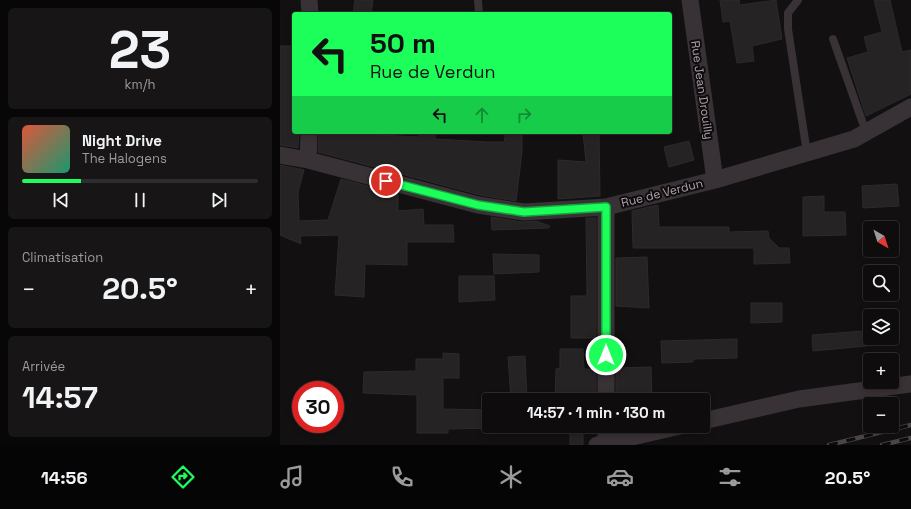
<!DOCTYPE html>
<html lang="fr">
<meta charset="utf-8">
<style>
:root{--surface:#0e0c0d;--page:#171516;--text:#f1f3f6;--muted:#9b9b9d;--line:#2e2c2e;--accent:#1cff5b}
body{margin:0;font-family:"Space Grotesk",sans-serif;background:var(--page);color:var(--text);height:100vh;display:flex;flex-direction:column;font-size:15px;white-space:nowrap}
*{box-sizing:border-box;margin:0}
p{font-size:13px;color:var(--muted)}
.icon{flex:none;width:22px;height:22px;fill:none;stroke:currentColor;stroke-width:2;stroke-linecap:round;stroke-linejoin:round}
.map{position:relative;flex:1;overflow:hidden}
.drawer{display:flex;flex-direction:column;gap:8px;padding:8px;background:#080707;width:280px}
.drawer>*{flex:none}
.top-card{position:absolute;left:12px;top:12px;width:380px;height:122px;border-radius:4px;box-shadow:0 2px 6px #0003,0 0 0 1px var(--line);background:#1cff5b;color:#111;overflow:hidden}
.needle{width:26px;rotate:141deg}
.controls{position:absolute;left:583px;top:221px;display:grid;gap:8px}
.controls a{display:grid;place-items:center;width:36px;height:36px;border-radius:4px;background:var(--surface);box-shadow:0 2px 6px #0003,0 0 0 1px var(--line);font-size:20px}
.speed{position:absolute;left:12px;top:381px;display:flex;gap:8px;font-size:20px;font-weight:700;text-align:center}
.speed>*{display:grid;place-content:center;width:52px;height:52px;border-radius:50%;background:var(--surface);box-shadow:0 2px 6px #0003,0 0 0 1px var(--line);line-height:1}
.speed .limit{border:6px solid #d22;background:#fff;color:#111}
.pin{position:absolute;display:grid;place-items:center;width:34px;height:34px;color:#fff;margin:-17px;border:2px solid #fff;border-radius:50%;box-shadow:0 1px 4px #0007}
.me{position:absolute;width:44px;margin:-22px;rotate:0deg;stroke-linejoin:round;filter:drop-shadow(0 0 3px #0008)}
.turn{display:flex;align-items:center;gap:14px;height:84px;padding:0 12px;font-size:18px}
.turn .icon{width:52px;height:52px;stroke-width:2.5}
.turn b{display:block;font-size:28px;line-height:34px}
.lanes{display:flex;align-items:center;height:38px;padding:0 12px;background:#0003;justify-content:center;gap:20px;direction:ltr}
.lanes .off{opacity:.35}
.big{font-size:30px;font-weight:700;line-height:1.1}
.drawer .card{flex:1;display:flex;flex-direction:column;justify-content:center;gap:6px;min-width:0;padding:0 14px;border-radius:6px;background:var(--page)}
.drawer .dial{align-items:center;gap:0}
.dial b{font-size:52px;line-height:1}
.song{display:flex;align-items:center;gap:12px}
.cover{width:48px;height:48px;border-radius:6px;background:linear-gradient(135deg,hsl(10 70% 55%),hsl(160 70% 35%))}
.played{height:4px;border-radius:2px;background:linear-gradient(90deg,var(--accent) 25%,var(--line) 25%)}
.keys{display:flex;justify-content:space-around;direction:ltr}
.heat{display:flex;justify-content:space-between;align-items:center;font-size:22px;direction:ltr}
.trip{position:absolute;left:202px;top:393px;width:228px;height:40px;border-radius:4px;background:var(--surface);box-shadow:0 2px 6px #0003,0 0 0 1px var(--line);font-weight:700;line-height:40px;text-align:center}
.tabs{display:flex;height:64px;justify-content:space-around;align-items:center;background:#060505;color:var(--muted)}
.tabs .icon{width:28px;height:28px}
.tabs .active{color:var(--accent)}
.tabs b{font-size:18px;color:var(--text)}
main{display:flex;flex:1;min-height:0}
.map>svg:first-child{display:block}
.building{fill:#262324;stroke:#2e2a2c}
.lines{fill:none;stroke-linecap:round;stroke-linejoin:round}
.service{stroke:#383135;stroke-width:8}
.minor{stroke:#383135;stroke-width:17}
.rail-casing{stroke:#4d4449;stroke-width:4.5}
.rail{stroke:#0d0c0c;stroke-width:3;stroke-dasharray:9;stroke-linecap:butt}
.route-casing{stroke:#12a63b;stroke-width:10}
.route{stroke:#1cff5b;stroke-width:7}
.labels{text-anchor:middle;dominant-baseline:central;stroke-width:4;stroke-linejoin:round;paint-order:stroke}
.street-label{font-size:12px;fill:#b4a0ae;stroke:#0d0c0c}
</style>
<main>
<section class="drawer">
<div class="card dial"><b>23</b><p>km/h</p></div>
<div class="card">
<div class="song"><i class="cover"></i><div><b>Night Drive</b><p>The Halogens</p></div></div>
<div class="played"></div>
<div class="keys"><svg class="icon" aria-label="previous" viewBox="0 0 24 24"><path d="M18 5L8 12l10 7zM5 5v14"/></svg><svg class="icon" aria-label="pause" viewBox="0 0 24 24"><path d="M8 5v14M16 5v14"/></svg><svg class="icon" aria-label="next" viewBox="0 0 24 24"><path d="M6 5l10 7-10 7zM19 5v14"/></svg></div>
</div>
<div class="card"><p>Climatisation</p>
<div class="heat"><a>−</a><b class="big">20.5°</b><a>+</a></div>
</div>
<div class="card"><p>Arrivée</p><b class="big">14:57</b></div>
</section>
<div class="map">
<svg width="631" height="445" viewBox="0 0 631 445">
<rect width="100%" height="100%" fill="#121011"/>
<!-- building -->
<path class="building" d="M75 0H93L91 14H73Z
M440 0H459L460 5 496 0 502 39 472 46 474 61 457 63 450 21 443 22Z
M594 0H610L622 52 631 50V94L586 116 567 58 588 52 584 37 602 32Z
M0 46H14V132H19L18 148 0 145Z
M39 132 139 137V132H155V139L208 142H224L226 132H242V152L236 201 200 195 38 152Z
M303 132H319L320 196 278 199V160L306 162Z
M409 141 414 160 389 167 384 147Z
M0 165 24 170 18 192 19 221 48 220 61 179 118 194V211L143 209 144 225H173L174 242H127V265L85 264 84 297 55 295 59 235 20 236 21 244 0 235Z
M617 184 619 206 583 208 582 186Z
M544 196V212H565L566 235 523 236V197Z
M378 205 379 227H449V232L488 231 489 238 499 248H509L510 263 474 264V248H353L352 211Z
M211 217 242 222 256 221 270 226 269 228 212 230Z
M306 218H316V338H291V296H307Z
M213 254 259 255V272L214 274Z
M367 257 369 308 336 306V258Z
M179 276H214L215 300 179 302Z
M471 303H502V322L471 323Z
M612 321H616L618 343 533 351 532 335 584 331 583 324H590V338H612Z
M457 339V358L413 359V362L382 363 381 341Z
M280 349H303L304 369H316V400H275L276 369 280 368Z
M163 353 179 354V378H163V409L209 410V426H213V428L168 429V433H137V395L83 393 84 372 136 371V359H163Z
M245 356 247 400H231L228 357Z
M371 367 372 400H336V368Z
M290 426H303V445H290Z"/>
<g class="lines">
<!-- service -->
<path class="service" d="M198 0 199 14
M518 0 508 13V29L527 153
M553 39 586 132"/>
<!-- minor -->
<path class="minor" d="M29 0 30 14
M410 0 435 180
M0 155 28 160 198 205 244 212 326 207 435 180 574 139 631 107
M28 160 29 132
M326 207V400
M423 421 519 399 631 384
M317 445 400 426
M326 445V426"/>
<defs>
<path id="rail" d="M549 445 631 425
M602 445 631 438"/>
</defs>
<!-- rail casing -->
<use href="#rail" class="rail-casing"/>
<!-- rail -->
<use href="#rail" class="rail"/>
</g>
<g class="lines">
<defs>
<path id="route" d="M106 181 198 205 244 212 326 207V355"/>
</defs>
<!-- route casing -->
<use href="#route" class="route-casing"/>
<!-- route -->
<use href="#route" class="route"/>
</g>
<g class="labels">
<!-- street labels -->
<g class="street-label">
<text transform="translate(422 90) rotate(82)">Rue Jean Drouilly</text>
<text transform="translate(382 193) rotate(-14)">Rue de Verdun</text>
</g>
</g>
</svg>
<div class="controls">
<a><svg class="needle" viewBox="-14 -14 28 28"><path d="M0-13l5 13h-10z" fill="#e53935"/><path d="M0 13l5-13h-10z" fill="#9b9b9d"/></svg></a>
<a><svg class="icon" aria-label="search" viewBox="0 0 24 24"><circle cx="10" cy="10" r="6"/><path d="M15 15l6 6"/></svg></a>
<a><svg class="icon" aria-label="layers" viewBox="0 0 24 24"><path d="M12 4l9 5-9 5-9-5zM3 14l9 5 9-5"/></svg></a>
<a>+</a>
<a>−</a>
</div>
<div class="speed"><div class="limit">30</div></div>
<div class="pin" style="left:106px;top:181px;background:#d93025"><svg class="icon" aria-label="arrive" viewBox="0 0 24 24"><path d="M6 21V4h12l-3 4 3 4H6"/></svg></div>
<svg class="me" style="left:326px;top:355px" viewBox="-20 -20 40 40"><circle r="17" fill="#1cff5b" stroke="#fff" stroke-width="3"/><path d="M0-11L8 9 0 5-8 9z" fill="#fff"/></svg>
<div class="trip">14:57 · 1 min · 130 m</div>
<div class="top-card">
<div class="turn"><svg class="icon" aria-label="left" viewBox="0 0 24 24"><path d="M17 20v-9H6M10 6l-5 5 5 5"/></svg><div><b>50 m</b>Rue de Verdun</div></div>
<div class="lanes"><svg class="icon" aria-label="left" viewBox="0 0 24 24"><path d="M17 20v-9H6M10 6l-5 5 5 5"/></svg><svg class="icon off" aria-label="ahead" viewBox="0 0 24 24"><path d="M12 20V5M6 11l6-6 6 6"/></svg><svg class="icon off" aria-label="right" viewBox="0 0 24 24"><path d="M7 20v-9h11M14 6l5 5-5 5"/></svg></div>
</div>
</div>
</main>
<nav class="tabs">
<b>14:56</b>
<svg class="icon active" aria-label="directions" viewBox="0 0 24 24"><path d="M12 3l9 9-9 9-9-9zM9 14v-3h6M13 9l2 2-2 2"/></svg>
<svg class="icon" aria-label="music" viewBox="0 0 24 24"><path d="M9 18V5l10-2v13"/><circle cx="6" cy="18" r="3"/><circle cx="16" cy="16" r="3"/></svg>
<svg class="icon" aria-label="phone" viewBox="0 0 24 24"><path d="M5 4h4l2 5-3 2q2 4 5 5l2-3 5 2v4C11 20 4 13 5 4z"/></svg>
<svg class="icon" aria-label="climate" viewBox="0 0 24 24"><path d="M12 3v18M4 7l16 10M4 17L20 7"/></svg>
<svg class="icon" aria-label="car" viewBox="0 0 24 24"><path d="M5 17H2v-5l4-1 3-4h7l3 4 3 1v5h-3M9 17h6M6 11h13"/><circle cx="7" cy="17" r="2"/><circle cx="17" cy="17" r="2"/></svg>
<svg class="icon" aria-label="filters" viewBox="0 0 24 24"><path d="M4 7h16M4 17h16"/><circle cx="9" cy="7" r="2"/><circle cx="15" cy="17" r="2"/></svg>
<b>20.5°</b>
</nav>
